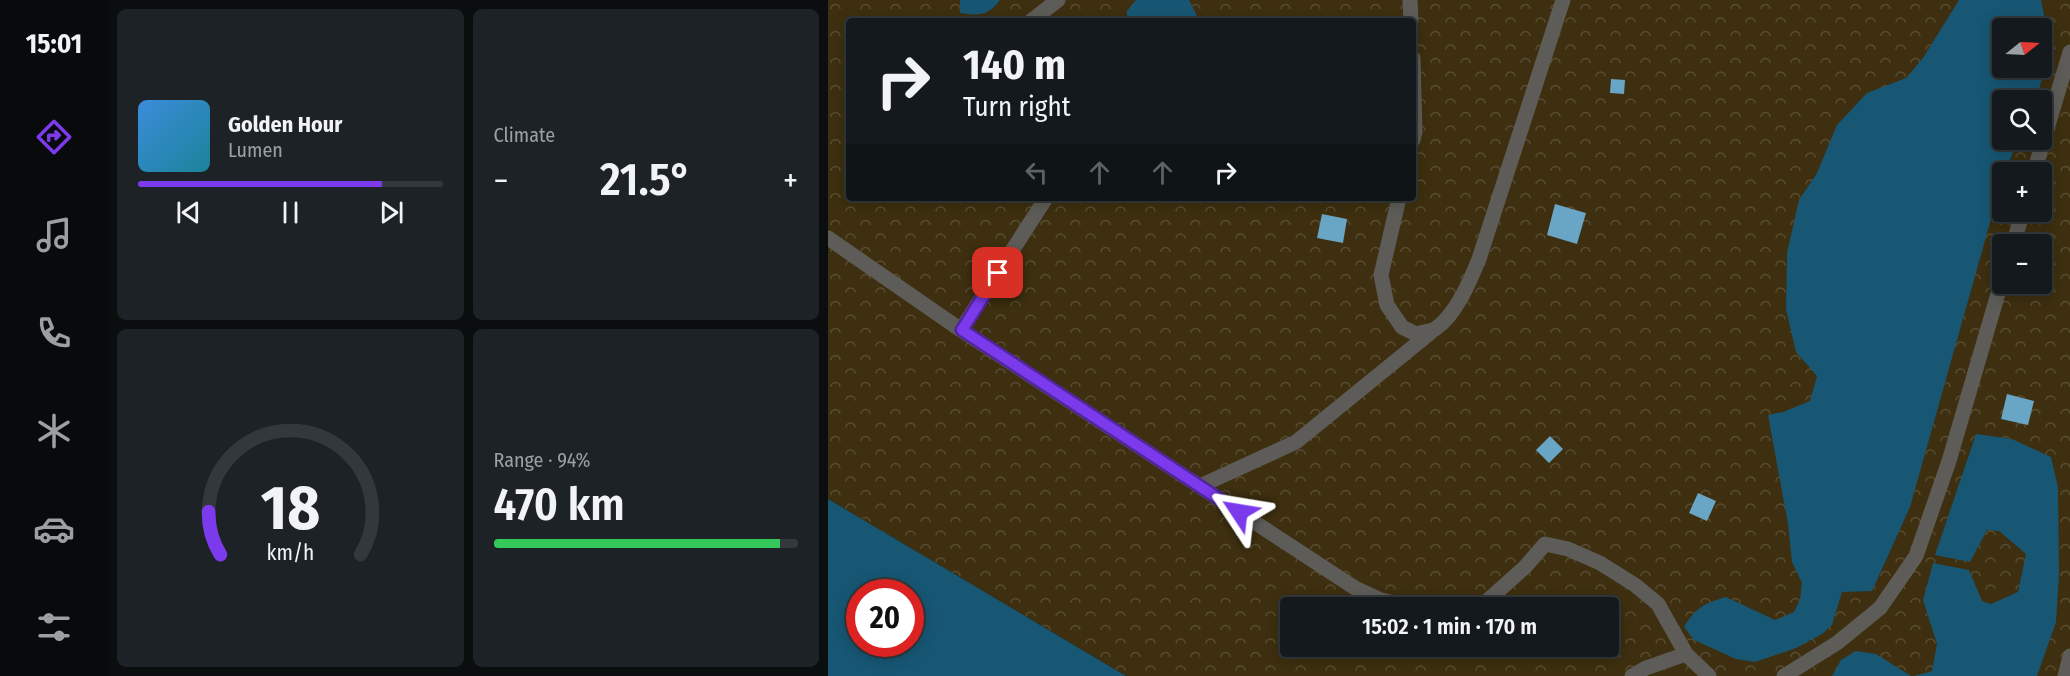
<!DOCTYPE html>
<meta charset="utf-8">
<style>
:root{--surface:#13191c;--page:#1c2225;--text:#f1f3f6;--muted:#9da0a3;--line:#32383b;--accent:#7c3aed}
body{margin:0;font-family:"Fira Sans Condensed",sans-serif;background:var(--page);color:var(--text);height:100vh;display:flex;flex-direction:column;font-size:22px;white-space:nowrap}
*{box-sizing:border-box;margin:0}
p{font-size:20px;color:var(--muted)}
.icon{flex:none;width:33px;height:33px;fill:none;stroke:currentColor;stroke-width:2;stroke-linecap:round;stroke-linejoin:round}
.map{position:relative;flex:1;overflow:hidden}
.panel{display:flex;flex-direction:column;gap:9px;padding:9px;background:#0a0e0f;width:720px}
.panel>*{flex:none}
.hud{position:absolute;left:18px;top:18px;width:570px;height:183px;border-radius:6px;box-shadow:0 3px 15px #0003,0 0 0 2px var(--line);background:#13191c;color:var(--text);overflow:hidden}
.needle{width:39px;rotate:72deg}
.fabs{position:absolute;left:1164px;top:18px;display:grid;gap:12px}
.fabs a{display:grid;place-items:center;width:60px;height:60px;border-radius:6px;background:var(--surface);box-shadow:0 3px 15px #0003,0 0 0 2px var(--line);font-size:30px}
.speed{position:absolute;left:18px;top:579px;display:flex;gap:12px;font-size:30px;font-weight:700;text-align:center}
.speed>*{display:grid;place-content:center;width:78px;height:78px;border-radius:50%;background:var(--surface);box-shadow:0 3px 15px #0003,0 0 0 2px var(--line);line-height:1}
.speed .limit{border:9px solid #d22;background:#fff;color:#111}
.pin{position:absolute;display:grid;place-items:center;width:51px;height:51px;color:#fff;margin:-26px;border-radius:12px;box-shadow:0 3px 9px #0006}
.me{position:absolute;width:66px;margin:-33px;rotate:303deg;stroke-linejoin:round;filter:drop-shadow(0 0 4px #0008)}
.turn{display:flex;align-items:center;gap:21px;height:126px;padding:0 18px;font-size:27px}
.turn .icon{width:78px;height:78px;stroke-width:2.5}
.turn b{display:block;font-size:42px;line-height:51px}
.lanes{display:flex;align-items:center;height:57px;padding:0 18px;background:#0003;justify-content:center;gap:30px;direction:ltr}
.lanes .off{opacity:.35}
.big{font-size:45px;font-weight:600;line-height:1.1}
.panel .card{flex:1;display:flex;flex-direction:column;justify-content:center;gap:9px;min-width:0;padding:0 21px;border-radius:9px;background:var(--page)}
.panel .dial{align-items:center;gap:0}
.dial svg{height:156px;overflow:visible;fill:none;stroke:var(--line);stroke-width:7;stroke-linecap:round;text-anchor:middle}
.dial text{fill:var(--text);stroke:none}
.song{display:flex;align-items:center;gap:18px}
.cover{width:72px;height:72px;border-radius:9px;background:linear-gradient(135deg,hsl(210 70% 55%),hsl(190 70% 35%))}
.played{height:6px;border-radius:3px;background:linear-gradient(90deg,var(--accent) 80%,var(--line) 80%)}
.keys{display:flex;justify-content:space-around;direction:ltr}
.heat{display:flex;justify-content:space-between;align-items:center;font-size:33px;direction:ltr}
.charge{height:9px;border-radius:4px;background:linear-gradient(90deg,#34c759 94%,var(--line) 0)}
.panel .tiles{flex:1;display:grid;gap:9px;grid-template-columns:repeat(2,1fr)}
.trip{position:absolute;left:452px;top:597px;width:339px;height:60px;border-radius:6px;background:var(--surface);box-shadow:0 3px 15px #0003,0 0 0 2px var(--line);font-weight:600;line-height:60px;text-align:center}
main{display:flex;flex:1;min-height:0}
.tab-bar{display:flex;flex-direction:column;width:108px;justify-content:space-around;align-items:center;background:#080a0b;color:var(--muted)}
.tab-bar .icon{width:42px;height:42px}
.tab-bar .on{color:var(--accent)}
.tab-bar b{font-size:27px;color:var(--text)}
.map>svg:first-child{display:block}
.park{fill:url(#park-crowns);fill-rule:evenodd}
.water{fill:#175774;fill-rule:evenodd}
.building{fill:#69a5c5}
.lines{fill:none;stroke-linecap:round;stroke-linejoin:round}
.minor{stroke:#5e5c58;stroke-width:15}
.route-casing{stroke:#51269a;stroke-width:15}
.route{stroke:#7c3aed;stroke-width:10}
</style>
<main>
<nav class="tab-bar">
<b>15:01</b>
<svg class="icon on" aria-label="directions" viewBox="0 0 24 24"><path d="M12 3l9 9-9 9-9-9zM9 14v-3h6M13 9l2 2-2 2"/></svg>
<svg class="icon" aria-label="music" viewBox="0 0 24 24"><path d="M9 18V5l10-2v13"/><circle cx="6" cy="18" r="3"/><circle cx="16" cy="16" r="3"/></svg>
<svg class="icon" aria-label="phone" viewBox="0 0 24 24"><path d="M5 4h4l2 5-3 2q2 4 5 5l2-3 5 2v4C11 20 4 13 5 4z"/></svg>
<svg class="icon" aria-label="climate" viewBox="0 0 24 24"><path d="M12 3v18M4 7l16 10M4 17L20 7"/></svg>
<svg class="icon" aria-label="car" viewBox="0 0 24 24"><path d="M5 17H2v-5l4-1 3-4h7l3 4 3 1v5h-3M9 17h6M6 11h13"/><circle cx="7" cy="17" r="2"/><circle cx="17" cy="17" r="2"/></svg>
<svg class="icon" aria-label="filters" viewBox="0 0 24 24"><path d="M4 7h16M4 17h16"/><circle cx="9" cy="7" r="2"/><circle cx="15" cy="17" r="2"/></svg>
</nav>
<section class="panel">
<div class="tiles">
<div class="card">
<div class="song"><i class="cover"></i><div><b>Golden Hour</b><p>Lumen</p></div></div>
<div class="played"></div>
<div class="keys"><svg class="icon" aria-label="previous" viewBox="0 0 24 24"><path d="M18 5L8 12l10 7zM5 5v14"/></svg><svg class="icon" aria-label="pause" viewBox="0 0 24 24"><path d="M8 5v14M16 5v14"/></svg><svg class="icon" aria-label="next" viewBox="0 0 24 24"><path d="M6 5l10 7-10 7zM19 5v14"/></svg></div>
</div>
<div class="card"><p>Climate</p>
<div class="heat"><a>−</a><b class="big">21.5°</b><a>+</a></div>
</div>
<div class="card dial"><svg viewBox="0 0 100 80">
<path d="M14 69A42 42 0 1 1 86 69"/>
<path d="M14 69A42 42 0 0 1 8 47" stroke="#7c3aed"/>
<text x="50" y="56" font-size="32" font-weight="700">18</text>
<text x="50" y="72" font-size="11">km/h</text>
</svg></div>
<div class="card"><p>Range · 94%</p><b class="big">470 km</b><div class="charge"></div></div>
</div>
</section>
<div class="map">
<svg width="1242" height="676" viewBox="0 0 1242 676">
<defs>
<pattern id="park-crowns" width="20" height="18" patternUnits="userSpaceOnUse" patternTransform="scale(1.5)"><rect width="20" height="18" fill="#3d2f0f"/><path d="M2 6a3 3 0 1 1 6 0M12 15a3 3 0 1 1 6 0" fill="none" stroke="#594d32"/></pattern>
</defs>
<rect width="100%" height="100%" fill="#192125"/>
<!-- park -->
<path class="park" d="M0 0H1242V676H298L0 499ZM21 21H585V198H21ZM1174 28H1214V68H1174ZM1174 100H1214V140H1174ZM1174 172H1214V212H1174ZM1174 244H1214V284H1174ZM462 608H780V646H462Z"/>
<!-- water -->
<path class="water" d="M132 0H172C160 16 151 16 132 13Z
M308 0H361L369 16 368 21H299V11Z
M1131 0H1213L1224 55 1206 100H1174V140H1190L1177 172H1174V180L1082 507 1044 591 1014 592 1004 625 994 634 968 648 927 662 908 659 866 640 856 627C867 608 877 603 898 597L947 620 966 612 972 599 974 583 964 562 960 524 940 415 955 412 982 401 989 376 968 352 958 309 959 253 971 200 989 173 1009 125 1039 93 1078 78 1095 58ZM1214 28V68H1174V28Z
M1148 434 1184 439 1223 457 1230 487 1231 575 1228 622 1209 676H1086L1104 671 1109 644 1095 600 1105 563 1141 570 1154 601 1163 604 1190 592 1198 554 1171 531 1159 530 1142 562 1107 555Z
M0 499 298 676H0ZM82 592V644H32V592Z
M1028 651 1048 654 1083 676H1004L1013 660Z"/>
<!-- building -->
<path class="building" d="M783 79 797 80 796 94 782 93Z
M727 204 758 213 749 244 719 235Z
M494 214 519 219 515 243 489 238Z
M1179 394 1206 401 1200 425 1173 419Z
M722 436 735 449 721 463 708 450Z
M870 493 888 501 879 521 861 513Z"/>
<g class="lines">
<!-- minor -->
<path class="minor" d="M582 0 583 21
M203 21 230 0
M585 58 587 132 585 140
M1206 172 1242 52
M571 198 553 275 559 305 574 327 588 334C593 332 602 332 607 329 628 315 642 281 651 259L735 0
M0 238 133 330 527 588 553 600 590 608
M1185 244 1195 212
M133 330 218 198
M372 486 468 442 602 333
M651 608 697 567 717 544 740 549 772 563 807 585 830 604 858 654 881 676
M804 676 818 668 858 654
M956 676 1009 643 1052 608 1088 556 1121 461 1174 280
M1237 676 1242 656"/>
</g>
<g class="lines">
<defs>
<path id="route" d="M170 273 134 330 411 512"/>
</defs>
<!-- route casing -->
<use href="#route" class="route-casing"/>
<!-- route -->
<use href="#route" class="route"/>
</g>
</svg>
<div class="fabs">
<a><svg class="needle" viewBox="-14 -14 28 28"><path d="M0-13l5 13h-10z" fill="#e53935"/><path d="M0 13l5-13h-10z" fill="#9da0a3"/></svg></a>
<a><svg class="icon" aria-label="search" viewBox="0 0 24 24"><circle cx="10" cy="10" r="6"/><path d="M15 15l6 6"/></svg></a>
<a>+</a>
<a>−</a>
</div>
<div class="speed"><div class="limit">20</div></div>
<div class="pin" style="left:170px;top:273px;background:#d93025"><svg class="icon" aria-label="arrive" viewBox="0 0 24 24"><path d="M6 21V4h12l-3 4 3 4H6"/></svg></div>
<svg class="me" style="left:411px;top:512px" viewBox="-20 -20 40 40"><path d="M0-17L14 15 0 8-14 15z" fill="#7c3aed" stroke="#fff" stroke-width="4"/></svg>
<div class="trip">15:02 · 1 min · 170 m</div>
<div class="hud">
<div class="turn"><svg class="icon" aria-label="right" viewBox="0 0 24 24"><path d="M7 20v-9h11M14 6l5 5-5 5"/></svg><div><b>140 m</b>Turn right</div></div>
<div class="lanes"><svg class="icon off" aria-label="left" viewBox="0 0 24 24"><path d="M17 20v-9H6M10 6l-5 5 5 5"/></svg><svg class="icon off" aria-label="ahead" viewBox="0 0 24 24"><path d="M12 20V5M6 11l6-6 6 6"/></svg><svg class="icon off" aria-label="ahead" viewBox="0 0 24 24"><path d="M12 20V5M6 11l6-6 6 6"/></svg><svg class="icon" aria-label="right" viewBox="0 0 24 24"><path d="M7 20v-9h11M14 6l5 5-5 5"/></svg></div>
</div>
</div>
</main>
